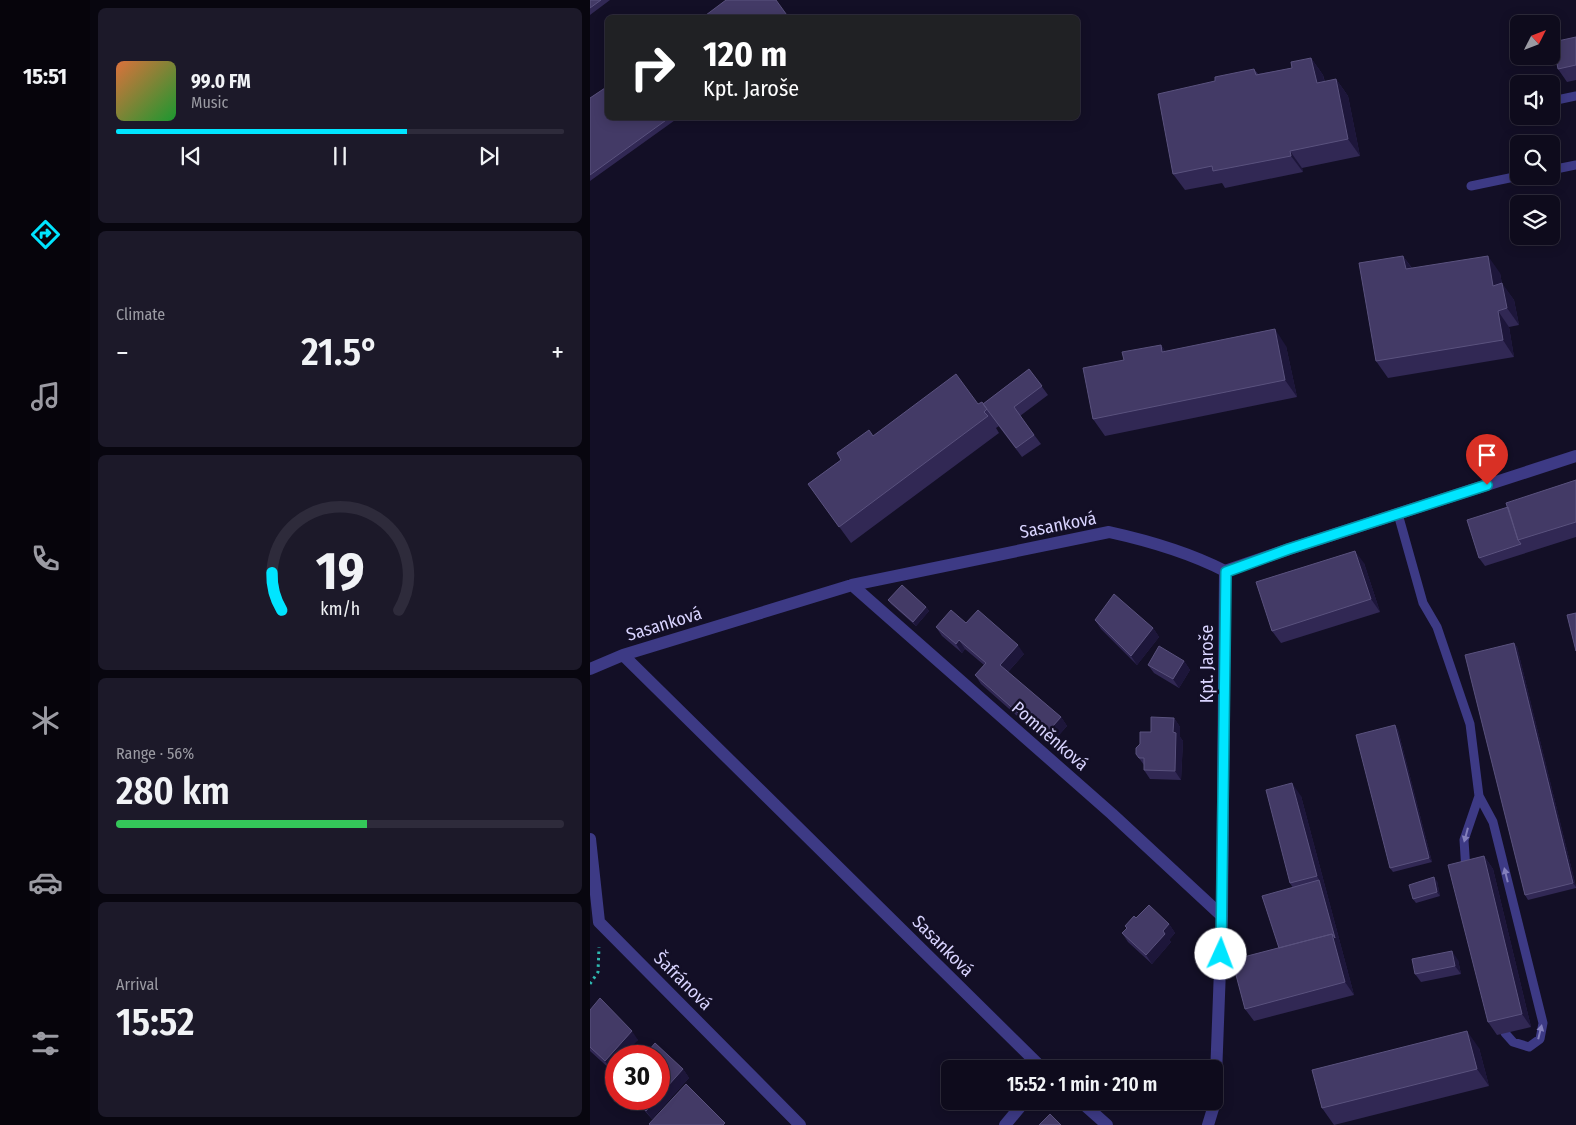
<!DOCTYPE html>
<meta charset="utf-8">
<style>
:root{--surface:#0e0b1c;--page:#1c1929;--text:#f1f3f6;--muted:#9b9ba3;--line:#2e2b3b;--accent:#00e5ff}
body{margin:0;font-family:"Fira Sans Condensed",sans-serif;background:var(--page);color:var(--text);height:100vh;display:flex;flex-direction:column;font-size:19px;white-space:nowrap}
*{box-sizing:border-box;margin:0}
p{font-size:16px;color:var(--muted)}
.icon{flex:none;width:28px;height:28px;fill:none;stroke:currentColor;stroke-width:2;stroke-linecap:round;stroke-linejoin:round}
.map{position:relative;flex:1;overflow:hidden}
.side{display:flex;flex-direction:column;gap:8px;padding:8px;background:#08060f;width:500px}
.side>*{flex:none}
.guide{position:absolute;left:15px;top:15px;width:475px;height:105px;border-radius:8px;box-shadow:0 2px 12px #0003,0 0 0 1px var(--line);background:#202124;color:#fff;overflow:hidden}
.needle{width:32px;rotate:48deg}
.buttons{position:absolute;left:920px;top:15px;display:grid;gap:10px}
.buttons a{display:grid;place-items:center;width:50px;height:50px;border-radius:8px;background:var(--surface);box-shadow:0 2px 12px #0003,0 0 0 1px var(--line);font-size:25px}
.speed{position:absolute;left:15px;top:1045px;display:flex;gap:10px;font-size:25px;font-weight:700;text-align:center}
.speed>*{display:grid;place-content:center;width:65px;height:65px;border-radius:50%;background:var(--surface);box-shadow:0 2px 12px #0003,0 0 0 1px var(--line);line-height:1}
.speed .limit{border:8px solid #d22;background:#fff;color:#111}
.pin{position:absolute;display:grid;place-items:center;width:42px;height:42px;color:#fff;margin:-51px -21px;border-radius:50% 50% 50% 0;rotate:-45deg;box-shadow:0 0 5px #0007}
.pin .icon{rotate:45deg}
.me{position:absolute;width:55px;margin:-28px;rotate:2deg;stroke-linejoin:round;filter:drop-shadow(0 0 4px #0008)}
.turn{display:flex;align-items:center;gap:18px;height:105px;padding:0 15px;font-size:22px}
.turn .icon{width:65px;height:65px;stroke-width:2.5}
.turn b{display:block;font-size:35px;line-height:42px}
.big{font-size:38px;font-weight:600;line-height:1.1}
.side .tile{flex:1;display:flex;flex-direction:column;justify-content:center;gap:8px;min-width:0;padding:0 18px;border-radius:8px;background:var(--page)}
.side .dial{align-items:center;gap:0}
.dial svg{height:130px;overflow:visible;fill:none;stroke:var(--line);stroke-width:7;stroke-linecap:round;text-anchor:middle}
.dial text{fill:var(--text);stroke:none}
.song{display:flex;align-items:center;gap:15px}
.cover{width:60px;height:60px;border-radius:8px;background:linear-gradient(135deg,hsl(20 70% 55%),hsl(130 70% 35%))}
.played{height:5px;border-radius:2px;background:linear-gradient(90deg,var(--accent) 65%,var(--line) 65%)}
.keys{display:flex;justify-content:space-around;direction:ltr}
.heat{display:flex;justify-content:space-between;align-items:center;font-size:28px;direction:ltr}
.charge{height:8px;border-radius:4px;background:linear-gradient(90deg,#34c759 56%,var(--line) 0)}
.trip{position:absolute;left:351px;top:1060px;width:282px;height:50px;border-radius:8px;background:var(--surface);box-shadow:0 2px 12px #0003,0 0 0 1px var(--line);font-weight:600;line-height:50px;text-align:center}
main{display:flex;flex:1;min-height:0}
.dock{display:flex;flex-direction:column;width:90px;justify-content:space-around;align-items:center;background:#06040b;color:var(--muted)}
.dock .icon{width:35px;height:35px}
.dock .selected{color:var(--accent)}
.dock b{font-size:22px;color:var(--text)}
.map>svg:first-child{display:block}
.lines{fill:none;stroke-linecap:round;stroke-linejoin:round}
.path{stroke:#2fb8b0;stroke-width:3;stroke-dasharray:2.5 4;stroke-linecap:butt}
.lane{stroke:#3d3a85;stroke-width:9}
.street{stroke:#3d3a85;stroke-width:12}
.wall{fill:#312854}
.shaded-wall{fill:#1d163a}
.building{fill:#433a66;stroke:#5a527e}
.oneway{fill:#837fbc}
.route-casing{stroke:#0095a6;stroke-width:12}
.route{stroke:#00e5ff;stroke-width:9}
.labels{text-anchor:middle;dominant-baseline:central;stroke-width:5;stroke-linejoin:round;paint-order:stroke}
.street-label{font-size:18px;fill:#d9d4ff;stroke:#130f26}
</style>
<main>
<nav class="dock">
<b>15:51</b>
<svg class="icon selected" aria-label="directions" viewBox="0 0 24 24"><path d="M12 3l9 9-9 9-9-9zM9 14v-3h6M13 9l2 2-2 2"/></svg>
<svg class="icon" aria-label="music" viewBox="0 0 24 24"><path d="M9 18V5l10-2v13"/><circle cx="6" cy="18" r="3"/><circle cx="16" cy="16" r="3"/></svg>
<svg class="icon" aria-label="phone" viewBox="0 0 24 24"><path d="M5 4h4l2 5-3 2q2 4 5 5l2-3 5 2v4C11 20 4 13 5 4z"/></svg>
<svg class="icon" aria-label="climate" viewBox="0 0 24 24"><path d="M12 3v18M4 7l16 10M4 17L20 7"/></svg>
<svg class="icon" aria-label="car" viewBox="0 0 24 24"><path d="M5 17H2v-5l4-1 3-4h7l3 4 3 1v5h-3M9 17h6M6 11h13"/><circle cx="7" cy="17" r="2"/><circle cx="17" cy="17" r="2"/></svg>
<svg class="icon" aria-label="filters" viewBox="0 0 24 24"><path d="M4 7h16M4 17h16"/><circle cx="9" cy="7" r="2"/><circle cx="15" cy="17" r="2"/></svg>
</nav>
<section class="side">
<div class="tile">
<div class="song"><i class="cover"></i><div><b>99.0 FM</b><p>Music</p></div></div>
<div class="played"></div>
<div class="keys"><svg class="icon" aria-label="previous" viewBox="0 0 24 24"><path d="M18 5L8 12l10 7zM5 5v14"/></svg><svg class="icon" aria-label="pause" viewBox="0 0 24 24"><path d="M8 5v14M16 5v14"/></svg><svg class="icon" aria-label="next" viewBox="0 0 24 24"><path d="M6 5l10 7-10 7zM19 5v14"/></svg></div>
</div>
<div class="tile"><p>Climate</p>
<div class="heat"><a>−</a><b class="big">21.5°</b><a>+</a></div>
</div>
<div class="tile dial"><svg viewBox="0 0 100 80">
<path d="M14 69A42 42 0 1 1 86 69"/>
<path d="M14 69A42 42 0 0 1 8 46" stroke="#00e5ff"/>
<text x="50" y="56" font-size="32" font-weight="700">19</text>
<text x="50" y="72" font-size="11">km/h</text>
</svg></div>
<div class="tile"><p>Range · 56%</p><b class="big">280 km</b><div class="charge"></div></div>
<div class="tile"><p>Arrival</p><b class="big">15:52</b></div>
</section>
<div class="map">
<svg width="986" height="1125" viewBox="0 0 986 1125">
<rect width="100%" height="100%" fill="#130f26"/>
<g class="lines">
<!-- path -->
<path class="path" d="M0 984 8 972 9 947"/>
<!-- lane -->
<path class="lane" d="M962 101 986 96
M961 170 986 165
M881 186 929 176
M808 514 833 603 847 627 880 724 889 796 903 822 953 1023 950 1039 939 1047 923 1042 915 1033
M876 871 874 840 889 796"/>
<!-- street -->
<path class="street" d="M635 571 699 549 986 456
M262 585 522 814 632 916
M33 655 453 1069
M0 669 33 655 262 585 519 532C560 541 598 552 635 571
M0 839 9 922 210 1125
M490 1101 517 1125
M415 1125 435 1101
M618 1125 625 1102 632 916 635 571"/>
</g>
<!-- wall -->
<path class="wall" d="M0 0H20L0 15Z
M986 37V80L977 82 968 69Z
M721 58 733 75 735 82 746 79 758 96 770 156 712 168 713 172 635 188 632 183 595 190 583 174 625 81 664 69 668 74 702 68Z
M0 98 18 118H88L0 181Z
M813 256 822 268 910 273 912 284 924 300 929 325 919 327 924 357 798 378 786 361Z
M571 345 575 351 696 346 707 397 515 436 503 419 534 360Z
M439 369 458 395 430 416 451 444 432 457 404 420 409 426 406 428 409 433 261 543 218 484 283 436 388 404H393Z
M986 480V537L895 566 889 558 918 507Z
M774 563 790 612 691 643 682 631Z
M298 600 336 607 339 611 326 626 301 604Z
M505 620 563 628 569 637 547 665 511 629Z
M376 623 434 654 418 672 471 717 477 726 460 745 391 684 385 675 394 665 375 649 372 653 352 636 346 627Z
M924 643 927 647 986 887V888L938 900 935 895Z
M594 661 600 670 589 688 564 673 558 665Z
M584 718 590 727V737L593 741 591 780 560 779 554 770V765L546 754Z
M805 725 808 730 842 862 803 872 800 868Z
M711 796 764 995 664 1021 655 1009 689 948 703 888 700 883Z
M894 856 903 869 941 1027 907 1035 898 1022Z
M847 881 850 896 826 903 823 899Z
M546 918 579 924 585 933 579 940 581 942 562 964 538 942 532 933 537 928 535 926Z
M868 960 871 974 831 982 825 974Z
M0 1010 48 1040 26 1056V1064L21 1070 0 1051Z
M889 1048 899 1086 744 1125 732 1108Z
M93 1069 99 1078 62 1119 44 1099H69Z"/>
<!-- shaded-wall -->
<path class="shaded-wall" d="M721 58 733 75 738 100 727 83Z
M746 79 758 96 770 156 758 139Z
M700 151 712 168 713 172 701 156Z
M813 256 825 273 816 269Z
M898 256 910 273 915 302 903 286Z
M912 283 924 300 929 325 917 308Z
M908 311 919 327 924 357 913 340Z
M685 329 696 346 707 397 695 380Z
M571 345 582 361 572 352Z
M765 551 774 563 790 612 781 599Z
M336 607 339 611 326 626 323 622Z
M563 628 569 637 547 665 541 656Z
M369 640 375 649 372 653 366 644Z
M924 643 927 647 986 887 983 883Z
M428 645 434 654 416 674 410 665Z
M594 661 600 670 589 688 583 679Z
M471 717 477 726 460 745 454 736Z
M584 718 590 727V737L593 741 591 780 585 771 583 732Z
M805 725 808 730 842 862 839 858Z
M702 783 711 796 764 995 755 982 742 934 729 880 727 876Z
M894 856 903 869 941 1027 932 1014Z
M844 877 847 881 850 896 847 892Z
M579 924 585 933 579 940 581 942 562 964 556 955 573 931Z
M862 951 868 960 871 974 865 966Z
M42 1031 48 1040 33 1056H26V1064L21 1070 15 1061Z
M877 1031 889 1048 899 1086 887 1069Z
M93 1069 99 1078 62 1119 56 1111 67 1099H69V1096Z"/>
<!-- building -->
<path class="building" d="M0 0H11L0 8Z
M136 0H186L199 18H112Z
M986 37V65L968 69 963 42Z
M721 58 727 83 746 79 758 139 700 151 701 156 623 171 622 166 583 174 568 94 625 81V77L664 69 666 75 702 68 701 62Z
M18 86V118H79L0 175V98Z
M813 256 816 269 898 256 903 286 912 283 917 308 908 311 913 340 786 361 769 263Z
M685 329 695 380 503 419 493 368 534 360 532 352 571 345 572 352Z
M439 369 452 386 424 407 444 435 426 448 393 404Z
M366 374 388 404 392 402 397 409 394 412 398 416 249 527 218 484 251 460 247 453 279 430 283 436Z
M986 480V522L928 540 916 503Z
M918 507 928 540 931 544 889 558 877 520Z
M765 551 781 599 682 631 666 582Z
M312 585 336 607 323 622 298 600Z
M524 594 563 628 541 656 505 620Z
M361 610 376 623 388 610 428 645 410 665 471 717 454 736 385 675 396 663 369 640 366 644 346 627Z
M986 613V651L977 615Z
M924 643 983 883 935 895 875 655Z
M569 646 594 661 583 679 558 665Z
M561 717 584 718 583 732 586 733 585 771 554 770V758H549L546 754V748L550 744V732H561Z
M805 725 839 858 800 868 766 735Z
M702 783 727 876 700 883 676 790Z
M894 856 932 1014 898 1022 858 865Z
M844 877 847 892 823 899 819 885Z
M729 880 745 938 742 934 689 948 672 896Z
M559 905 579 924 573 931 575 934 556 955 532 933 537 928 535 926 544 916 546 918Z
M742 934 755 982 655 1009 642 960Z
M862 951 865 966 825 974 822 959Z
M10 998 42 1031 15 1061 0 1047V1010Z
M877 1031 887 1069 732 1108 722 1070Z
M65 1043 93 1069 69 1096V1056H54Z
M96 1084 135 1123 133 1125H60L59 1124Z
M45 1099H67L56 1111Z
M460 1114 471 1125H449Z"/>
<!-- one-way arrows -->
<defs><path id="oneway-solid" d="M-6-.8H1V-3.2L6.5 0L1 3.2V.8H-6Z" transform="scale(1.25)"/></defs>
<g class="oneway">
<use href="#oneway-solid" transform="translate(876 835) rotate(105)"/>
<use href="#oneway-solid" transform="translate(916 875) rotate(-104)"/>
<use href="#oneway-solid" transform="translate(950 1032) rotate(-76)"/>
</g>
<g class="lines">
<defs>
<path id="route" d="M631 954 636 572 699 549 897 485"/>
</defs>
<!-- route casing -->
<use href="#route" class="route-casing"/>
<!-- route -->
<use href="#route" class="route"/>
</g>
<g class="labels">
<!-- street labels -->
<g class="street-label">
<text transform="translate(468 525) rotate(-11)">Sasanková</text>
<text transform="translate(74 624) rotate(-17)">Sasanková</text>
<text transform="translate(617 664) rotate(-90)">Kpt. Jaroše</text>
<text transform="translate(460 736) rotate(41)">Pomněnková</text>
<text transform="translate(353 946) rotate(45)">Sasanková</text>
<text transform="translate(93 981) rotate(45)">Šafránová</text>
</g>
</g>
</svg>
<div class="buttons">
<a><svg class="needle" viewBox="-14 -14 28 28"><path d="M0-13l5 13h-10z" fill="#e53935"/><path d="M0 13l5-13h-10z" fill="#9b9ba3"/></svg></a>
<a><svg class="icon" aria-label="sound" viewBox="0 0 24 24"><path d="M4 9h4l5-4v14l-5-4H4zM17 9q2 3 0 6"/></svg></a>
<a><svg class="icon" aria-label="search" viewBox="0 0 24 24"><circle cx="10" cy="10" r="6"/><path d="M15 15l6 6"/></svg></a>
<a><svg class="icon" aria-label="layers" viewBox="0 0 24 24"><path d="M12 4l9 5-9 5-9-5zM3 14l9 5 9-5"/></svg></a>
</div>
<div class="speed"><div class="limit">30</div></div>
<div class="pin" style="left:897px;top:485px;background:#d93025"><svg class="icon" aria-label="arrive" viewBox="0 0 24 24"><path d="M6 21V4h12l-3 4 3 4H6"/></svg></div>
<svg class="me" style="left:631px;top:954px" viewBox="-20 -20 40 40"><circle r="19" fill="#fff"/><path d="M0-13L10 11 0 6-10 11z" fill="#00e5ff"/></svg>
<div class="trip">15:52 · 1 min · 210 m</div>
<div class="guide">
<div class="turn"><svg class="icon" aria-label="right" viewBox="0 0 24 24"><path d="M7 20v-9h11M14 6l5 5-5 5"/></svg><div><b>120 m</b>Kpt. Jaroše</div></div>
</div>
</div>
</main>
